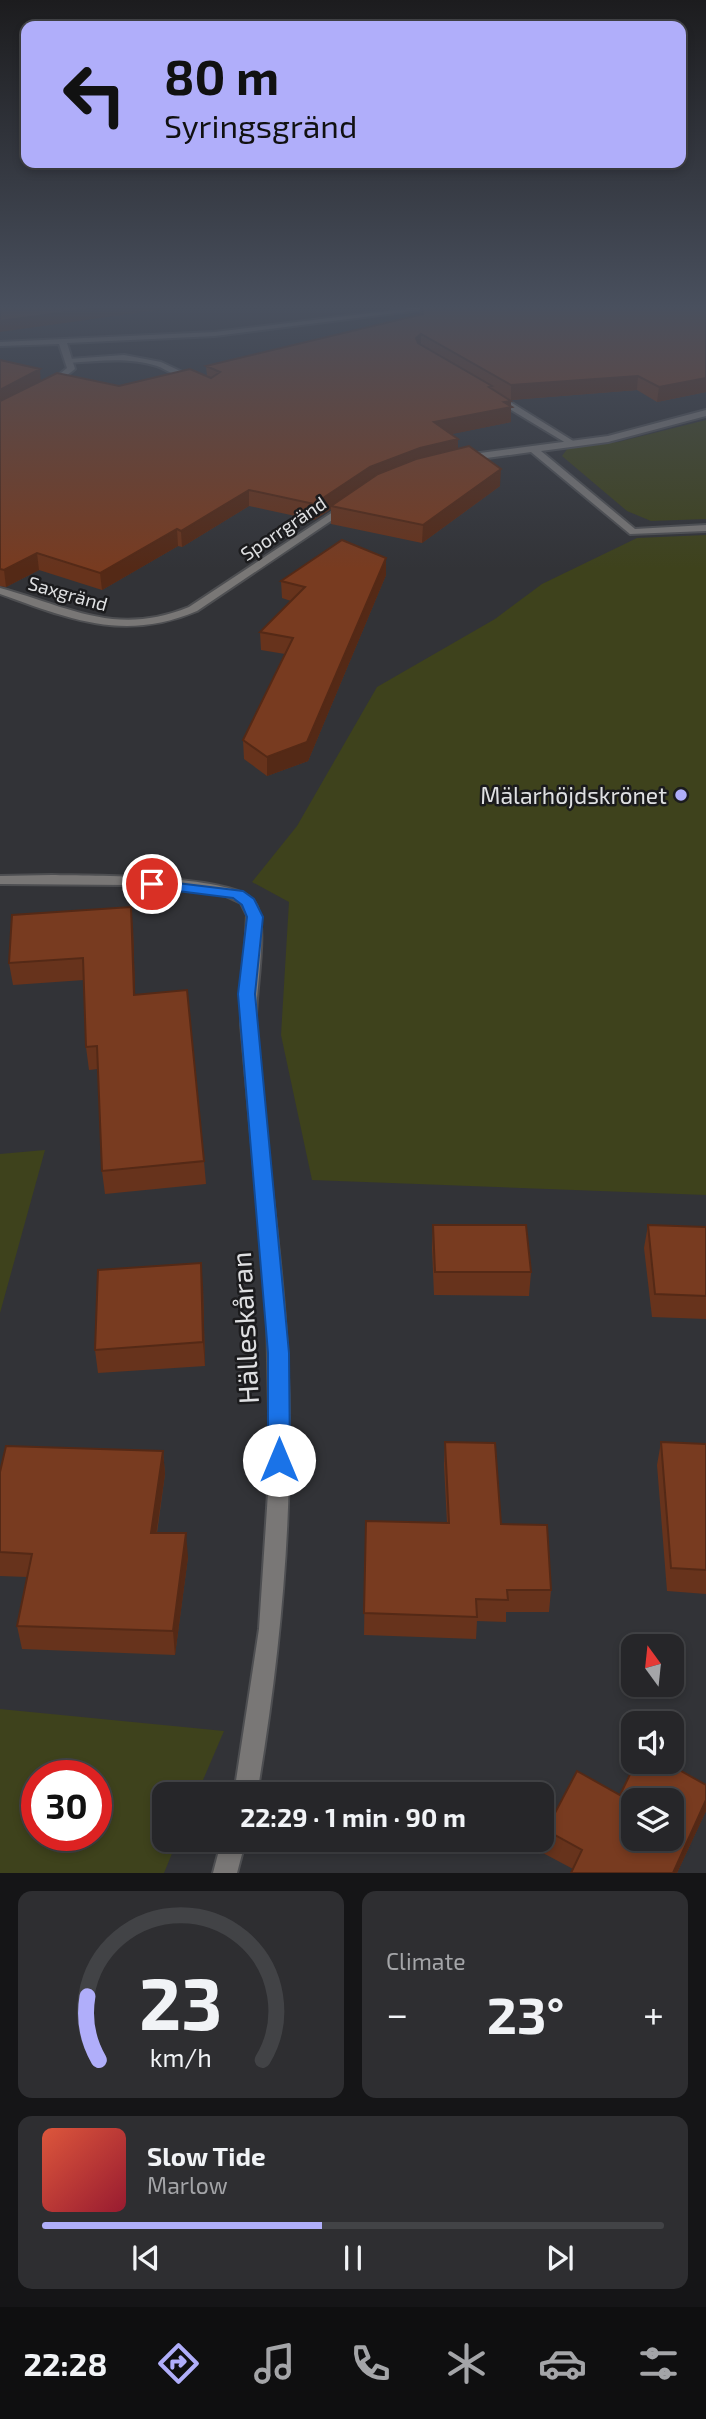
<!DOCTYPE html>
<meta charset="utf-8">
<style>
:root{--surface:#262629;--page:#2e2e31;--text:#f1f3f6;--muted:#a4a5a8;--line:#424346;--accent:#b0aefa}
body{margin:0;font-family:"Exo 2",sans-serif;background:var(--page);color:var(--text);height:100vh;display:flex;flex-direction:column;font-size:26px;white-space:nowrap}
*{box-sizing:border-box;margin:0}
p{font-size:23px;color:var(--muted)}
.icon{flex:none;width:38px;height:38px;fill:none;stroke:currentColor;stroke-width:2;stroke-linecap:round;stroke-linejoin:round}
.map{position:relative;height:1873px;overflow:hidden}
.side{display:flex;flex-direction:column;gap:18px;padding:18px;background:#151517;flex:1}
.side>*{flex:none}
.hud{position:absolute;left:21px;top:21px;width:665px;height:147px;border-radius:14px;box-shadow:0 4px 10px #0003,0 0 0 2px var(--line);background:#b0aefa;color:#111;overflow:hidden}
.needle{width:46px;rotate:345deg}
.controls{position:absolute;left:621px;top:1634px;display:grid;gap:14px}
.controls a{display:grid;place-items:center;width:63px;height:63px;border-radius:14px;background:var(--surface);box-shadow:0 4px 10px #0003,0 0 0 2px var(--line);font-size:35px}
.speed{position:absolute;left:21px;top:1760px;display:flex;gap:14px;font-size:35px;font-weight:700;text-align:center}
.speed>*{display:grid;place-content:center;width:91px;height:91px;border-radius:50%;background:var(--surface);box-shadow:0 4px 10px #0003,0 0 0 2px var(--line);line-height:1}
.speed .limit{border:10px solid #d22;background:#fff;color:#111}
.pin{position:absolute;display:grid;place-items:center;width:60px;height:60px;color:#fff;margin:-30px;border:4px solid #fff;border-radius:50%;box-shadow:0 2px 7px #0007}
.me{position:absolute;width:77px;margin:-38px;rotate:0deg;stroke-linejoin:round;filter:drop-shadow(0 0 5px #0008)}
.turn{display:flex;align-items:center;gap:24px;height:147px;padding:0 28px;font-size:32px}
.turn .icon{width:91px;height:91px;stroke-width:2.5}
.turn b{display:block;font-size:49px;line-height:60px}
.big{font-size:52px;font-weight:700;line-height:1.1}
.side .tile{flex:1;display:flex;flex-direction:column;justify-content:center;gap:10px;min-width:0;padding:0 24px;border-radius:14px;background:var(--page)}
.side .dial{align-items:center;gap:0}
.dial svg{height:182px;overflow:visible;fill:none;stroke:var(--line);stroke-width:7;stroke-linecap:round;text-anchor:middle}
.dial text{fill:var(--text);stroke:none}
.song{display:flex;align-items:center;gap:21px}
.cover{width:84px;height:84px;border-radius:10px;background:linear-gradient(135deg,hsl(10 70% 55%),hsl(350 70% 35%))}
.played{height:7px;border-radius:4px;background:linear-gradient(90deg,var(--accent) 45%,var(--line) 45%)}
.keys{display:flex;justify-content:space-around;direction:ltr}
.heat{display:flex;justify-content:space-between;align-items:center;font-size:38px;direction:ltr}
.side .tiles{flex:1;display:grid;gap:18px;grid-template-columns:1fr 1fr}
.tile:last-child{grid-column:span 2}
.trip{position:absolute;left:152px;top:1782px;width:402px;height:70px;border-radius:14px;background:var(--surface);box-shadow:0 4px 10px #0003,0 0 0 2px var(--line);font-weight:700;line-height:70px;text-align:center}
.dock{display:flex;height:112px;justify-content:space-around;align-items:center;background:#0f0f10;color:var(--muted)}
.dock .icon{width:49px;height:49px}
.dock .active{color:var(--accent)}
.dock b{font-size:32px;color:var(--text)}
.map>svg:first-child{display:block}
.green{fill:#3e421c;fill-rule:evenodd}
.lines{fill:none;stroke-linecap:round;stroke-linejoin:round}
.service-casing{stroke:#4e4f52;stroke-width:4}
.minor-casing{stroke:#4e4f52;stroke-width:4}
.service{fill:#797776;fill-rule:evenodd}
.minor{fill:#797776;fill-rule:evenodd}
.wall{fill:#67331c}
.shaded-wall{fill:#542916}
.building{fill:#783b20;stroke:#542916;stroke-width:2;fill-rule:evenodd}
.route{fill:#1a73e8;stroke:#114b97;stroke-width:2}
.poi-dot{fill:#b0aefa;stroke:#1b1b1d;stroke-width:2.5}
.labels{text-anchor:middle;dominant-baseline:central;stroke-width:5;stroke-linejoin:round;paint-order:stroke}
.far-street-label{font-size:19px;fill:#dfe0e2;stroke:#1b1b1d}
.poi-label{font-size:23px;fill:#dfe0e2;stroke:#1b1b1d;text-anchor:end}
.near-street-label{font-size:28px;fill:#dfe0e2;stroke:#1b1b1d}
</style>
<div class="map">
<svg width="706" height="1873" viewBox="0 0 706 1873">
<rect width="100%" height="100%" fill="#323337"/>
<!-- green -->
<path class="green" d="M706 420V519L651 521 627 511 562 456 568 448 618 442Z
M706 535V1195L312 1180 281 1035 289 902 252 882 297 826 377 687 495 619 542 584 637 538Z
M45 1150 0 1313V1154Z
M0 1709 224 1731 197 1794H164V1839H178L164 1873H0ZM37 1776H96V1836H37Z"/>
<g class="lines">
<defs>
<path id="service" d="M124 355 161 362 197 379C187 384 168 370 157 366 128 357 99 361 69 363L65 361 69 359Z
M493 395H499L578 444 571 446 493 399Z"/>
<path id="minor" d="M419 307H443L215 336 67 343 75 369 52 387H49V383L67 368 59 344 0 346V342L215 332Z
M706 410V416L608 442 541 451 635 529 706 525V531L630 534 531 452 465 461 461 458 465 455 608 436Z
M342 506 350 508 197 611C124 642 70 619 0 594V588C70 607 116 637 189 607Z
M52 875C89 876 230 874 253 900 271 920 254 996 256 1025 262 1134 282 1242 287 1352 295 1500 282 1647 257 1794H234L259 1629 270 1463 267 1310 241 1024 247 915 241 903 226 896 203 891 129 885 0 884V876Z
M222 1839H246L237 1873H213Z"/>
</defs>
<!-- service casing -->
<use href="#service" class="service-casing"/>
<!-- minor casing -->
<use href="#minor" class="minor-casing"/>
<!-- service -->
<use href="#service" class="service"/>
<!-- minor -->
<use href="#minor" class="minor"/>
</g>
<!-- wall -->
<path class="wall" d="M420 307H706V392L657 402 637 390 511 400V422L451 434 458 448 500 486 422 543 331 524V509L314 520 249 506 182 547 178 546 102 590 39 570 6 587 0 586V360L41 381 119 386 207 376 206 366 420 315Z
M386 558V575L308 761 267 776 244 759 243 740 285 654 261 650 260 632 291 601 282 598 281 581Z
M133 928 135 995 204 1161 206 1184 105 1194 102 1171 98 1069 89 1070 86 1047 84 980 13 985 9 963Z
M433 1225 531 1272 529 1296 434 1295 432 1248Z
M648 1225 706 1227V1319L652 1317 644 1248Z
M203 1286 205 1366 98 1373 95 1350Z
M445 1442 501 1524 551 1590 549 1612H506V1622L477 1621 476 1639 364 1635 366 1521 447 1523 444 1465Z
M661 1442 706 1444V1594L667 1591 657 1465Z
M163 1451 165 1474 157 1533 188 1557 175 1655 22 1649 17 1626 27 1577 0 1576V1472Z
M620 1795 706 1811 677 1873H571L573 1869 543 1853 546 1830Z"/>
<!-- shaded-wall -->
<path class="shaded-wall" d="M105 307H179L0 332V321Z
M421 334V349L416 338Z
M40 369 41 384 0 406V390Z
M638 376 637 390 511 400V385Z
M706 378V392L657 402 659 387Z
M511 401V422L433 438 434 422Z
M458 439V455L331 506V509L314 520V504L370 467 420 448Z
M501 469 500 486 422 543 423 525Z
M249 490V506L182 547 181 531Z
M177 529 178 546 102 590 100 573Z
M37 553 39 570 6 587 4 570Z
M386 558V575L308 761 267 776V757Z
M131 907 133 928 136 1017 134 995Z
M201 1263 203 1286 205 1366 203 1342Z
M163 1451 165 1474 153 1556 151 1533Z
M186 1533 188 1557 175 1655 173 1631Z
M706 1800V1811L677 1873H673Z"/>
<!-- building -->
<path class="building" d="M0 307H105L0 321Z
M422 307H706V378L659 387 638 376 511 385 421 334 416 338 418 343 492 386 489 387 511 401 504 402 512 407 434 422 458 439 420 448 370 467 314 504 249 490 181 531 177 529 100 573 37 553 4 570 0 569V401L57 373 119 386 190 369 211 378 220 372 206 366 423 314Z
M0 360 40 369 0 390Z
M469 446 501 469 423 525 331 506 378 474 416 459Z
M342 540 386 558 307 742 267 757 243 740 293 638 260 632 305 587 281 581Z
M131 907 134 995 187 990 204 1161 102 1171 97 1046 86 1047 83 958 9 963 12 915Z
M433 1225H526L531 1272H435Z
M648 1225 706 1227V1296L655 1294Z
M201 1263 203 1342 95 1350 98 1270Z
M445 1442 495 1443 501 1524 547 1525 551 1590H507L508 1600 476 1599 477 1617 364 1613 366 1521 449 1523Z
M661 1442 706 1444V1570L671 1568Z
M6 1446 163 1451 151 1533H186L173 1631 17 1626 32 1554 0 1552V1472Z
M636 1762H665L706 1785V1800L673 1873H571L582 1850 546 1830 577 1771 620 1795ZM634 1801H672V1839H634Z"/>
<!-- sky -->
<linearGradient id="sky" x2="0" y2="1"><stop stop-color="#1c1c1e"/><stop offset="0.54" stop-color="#49505e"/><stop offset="1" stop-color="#49505e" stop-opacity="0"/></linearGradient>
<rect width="706" height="569" fill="url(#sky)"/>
<!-- route -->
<path class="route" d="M152 880 243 891 254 899 263 917 255 994 289 1353 290 1460 287 1466 279 1469 271 1466 268 1460V1353L238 994 247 917 242 905 233 898 146 887 144 884Z"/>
<!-- markers -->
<circle class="poi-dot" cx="681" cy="795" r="7"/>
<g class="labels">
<!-- far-street labels -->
<g class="far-street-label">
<text transform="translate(283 528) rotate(-34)">Sporrgränd</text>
<text transform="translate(68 593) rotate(16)">Saxgränd</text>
</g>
<!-- poi labels -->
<g class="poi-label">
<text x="667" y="795">Mälarhöjdskrönet</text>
</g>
<!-- near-street labels -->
<g class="near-street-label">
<text transform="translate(244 1328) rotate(-93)">Hälleskåran</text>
</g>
</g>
</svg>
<div class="controls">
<a><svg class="needle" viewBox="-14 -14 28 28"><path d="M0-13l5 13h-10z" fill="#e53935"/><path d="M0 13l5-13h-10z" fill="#a4a5a8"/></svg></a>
<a><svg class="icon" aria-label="sound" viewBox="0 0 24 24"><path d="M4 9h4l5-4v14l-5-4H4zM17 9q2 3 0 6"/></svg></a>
<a><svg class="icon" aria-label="layers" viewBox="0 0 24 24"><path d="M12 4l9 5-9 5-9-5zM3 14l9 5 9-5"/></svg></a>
</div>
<div class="speed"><div class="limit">30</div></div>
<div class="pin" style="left:152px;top:884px;background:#d93025"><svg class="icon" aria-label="arrive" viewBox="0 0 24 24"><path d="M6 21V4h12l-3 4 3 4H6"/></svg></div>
<svg class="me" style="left:279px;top:1460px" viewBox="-20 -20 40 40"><circle r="19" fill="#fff"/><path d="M0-13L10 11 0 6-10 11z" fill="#1a73e8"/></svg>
<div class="trip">22:29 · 1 min · 90 m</div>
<div class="hud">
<div class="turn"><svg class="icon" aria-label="left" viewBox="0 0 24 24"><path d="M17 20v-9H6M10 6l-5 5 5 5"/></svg><div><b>80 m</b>Syringsgränd</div></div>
</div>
</div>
<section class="side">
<div class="tiles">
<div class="tile dial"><svg viewBox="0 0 100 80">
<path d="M14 69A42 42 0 1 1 86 69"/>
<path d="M14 69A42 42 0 0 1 9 41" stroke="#b0aefa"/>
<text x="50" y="56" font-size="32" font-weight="700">23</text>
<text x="50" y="72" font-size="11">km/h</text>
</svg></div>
<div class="tile"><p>Climate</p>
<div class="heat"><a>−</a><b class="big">23°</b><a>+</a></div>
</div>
<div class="tile">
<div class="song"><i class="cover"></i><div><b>Slow Tide</b><p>Marlow</p></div></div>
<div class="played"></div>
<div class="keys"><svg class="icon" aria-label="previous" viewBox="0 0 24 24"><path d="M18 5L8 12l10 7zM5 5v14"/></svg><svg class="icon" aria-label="pause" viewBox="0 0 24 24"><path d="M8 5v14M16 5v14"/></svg><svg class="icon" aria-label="next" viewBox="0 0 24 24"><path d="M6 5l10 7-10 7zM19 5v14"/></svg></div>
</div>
</div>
</section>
<nav class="dock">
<b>22:28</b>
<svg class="icon active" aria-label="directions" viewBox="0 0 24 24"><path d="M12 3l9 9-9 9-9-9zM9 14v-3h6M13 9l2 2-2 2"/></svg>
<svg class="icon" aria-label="music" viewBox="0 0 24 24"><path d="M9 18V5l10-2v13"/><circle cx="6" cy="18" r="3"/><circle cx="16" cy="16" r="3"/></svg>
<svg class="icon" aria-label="phone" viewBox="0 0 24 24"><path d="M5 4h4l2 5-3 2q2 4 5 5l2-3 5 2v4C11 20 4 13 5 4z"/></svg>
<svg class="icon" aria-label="climate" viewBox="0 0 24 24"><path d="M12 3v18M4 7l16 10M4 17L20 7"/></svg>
<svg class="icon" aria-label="car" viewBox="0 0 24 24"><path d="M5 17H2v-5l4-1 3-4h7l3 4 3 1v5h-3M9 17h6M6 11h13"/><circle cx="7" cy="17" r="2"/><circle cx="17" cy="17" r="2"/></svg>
<svg class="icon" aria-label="filters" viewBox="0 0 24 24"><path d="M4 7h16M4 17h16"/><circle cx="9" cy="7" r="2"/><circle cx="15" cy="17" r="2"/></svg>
</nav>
